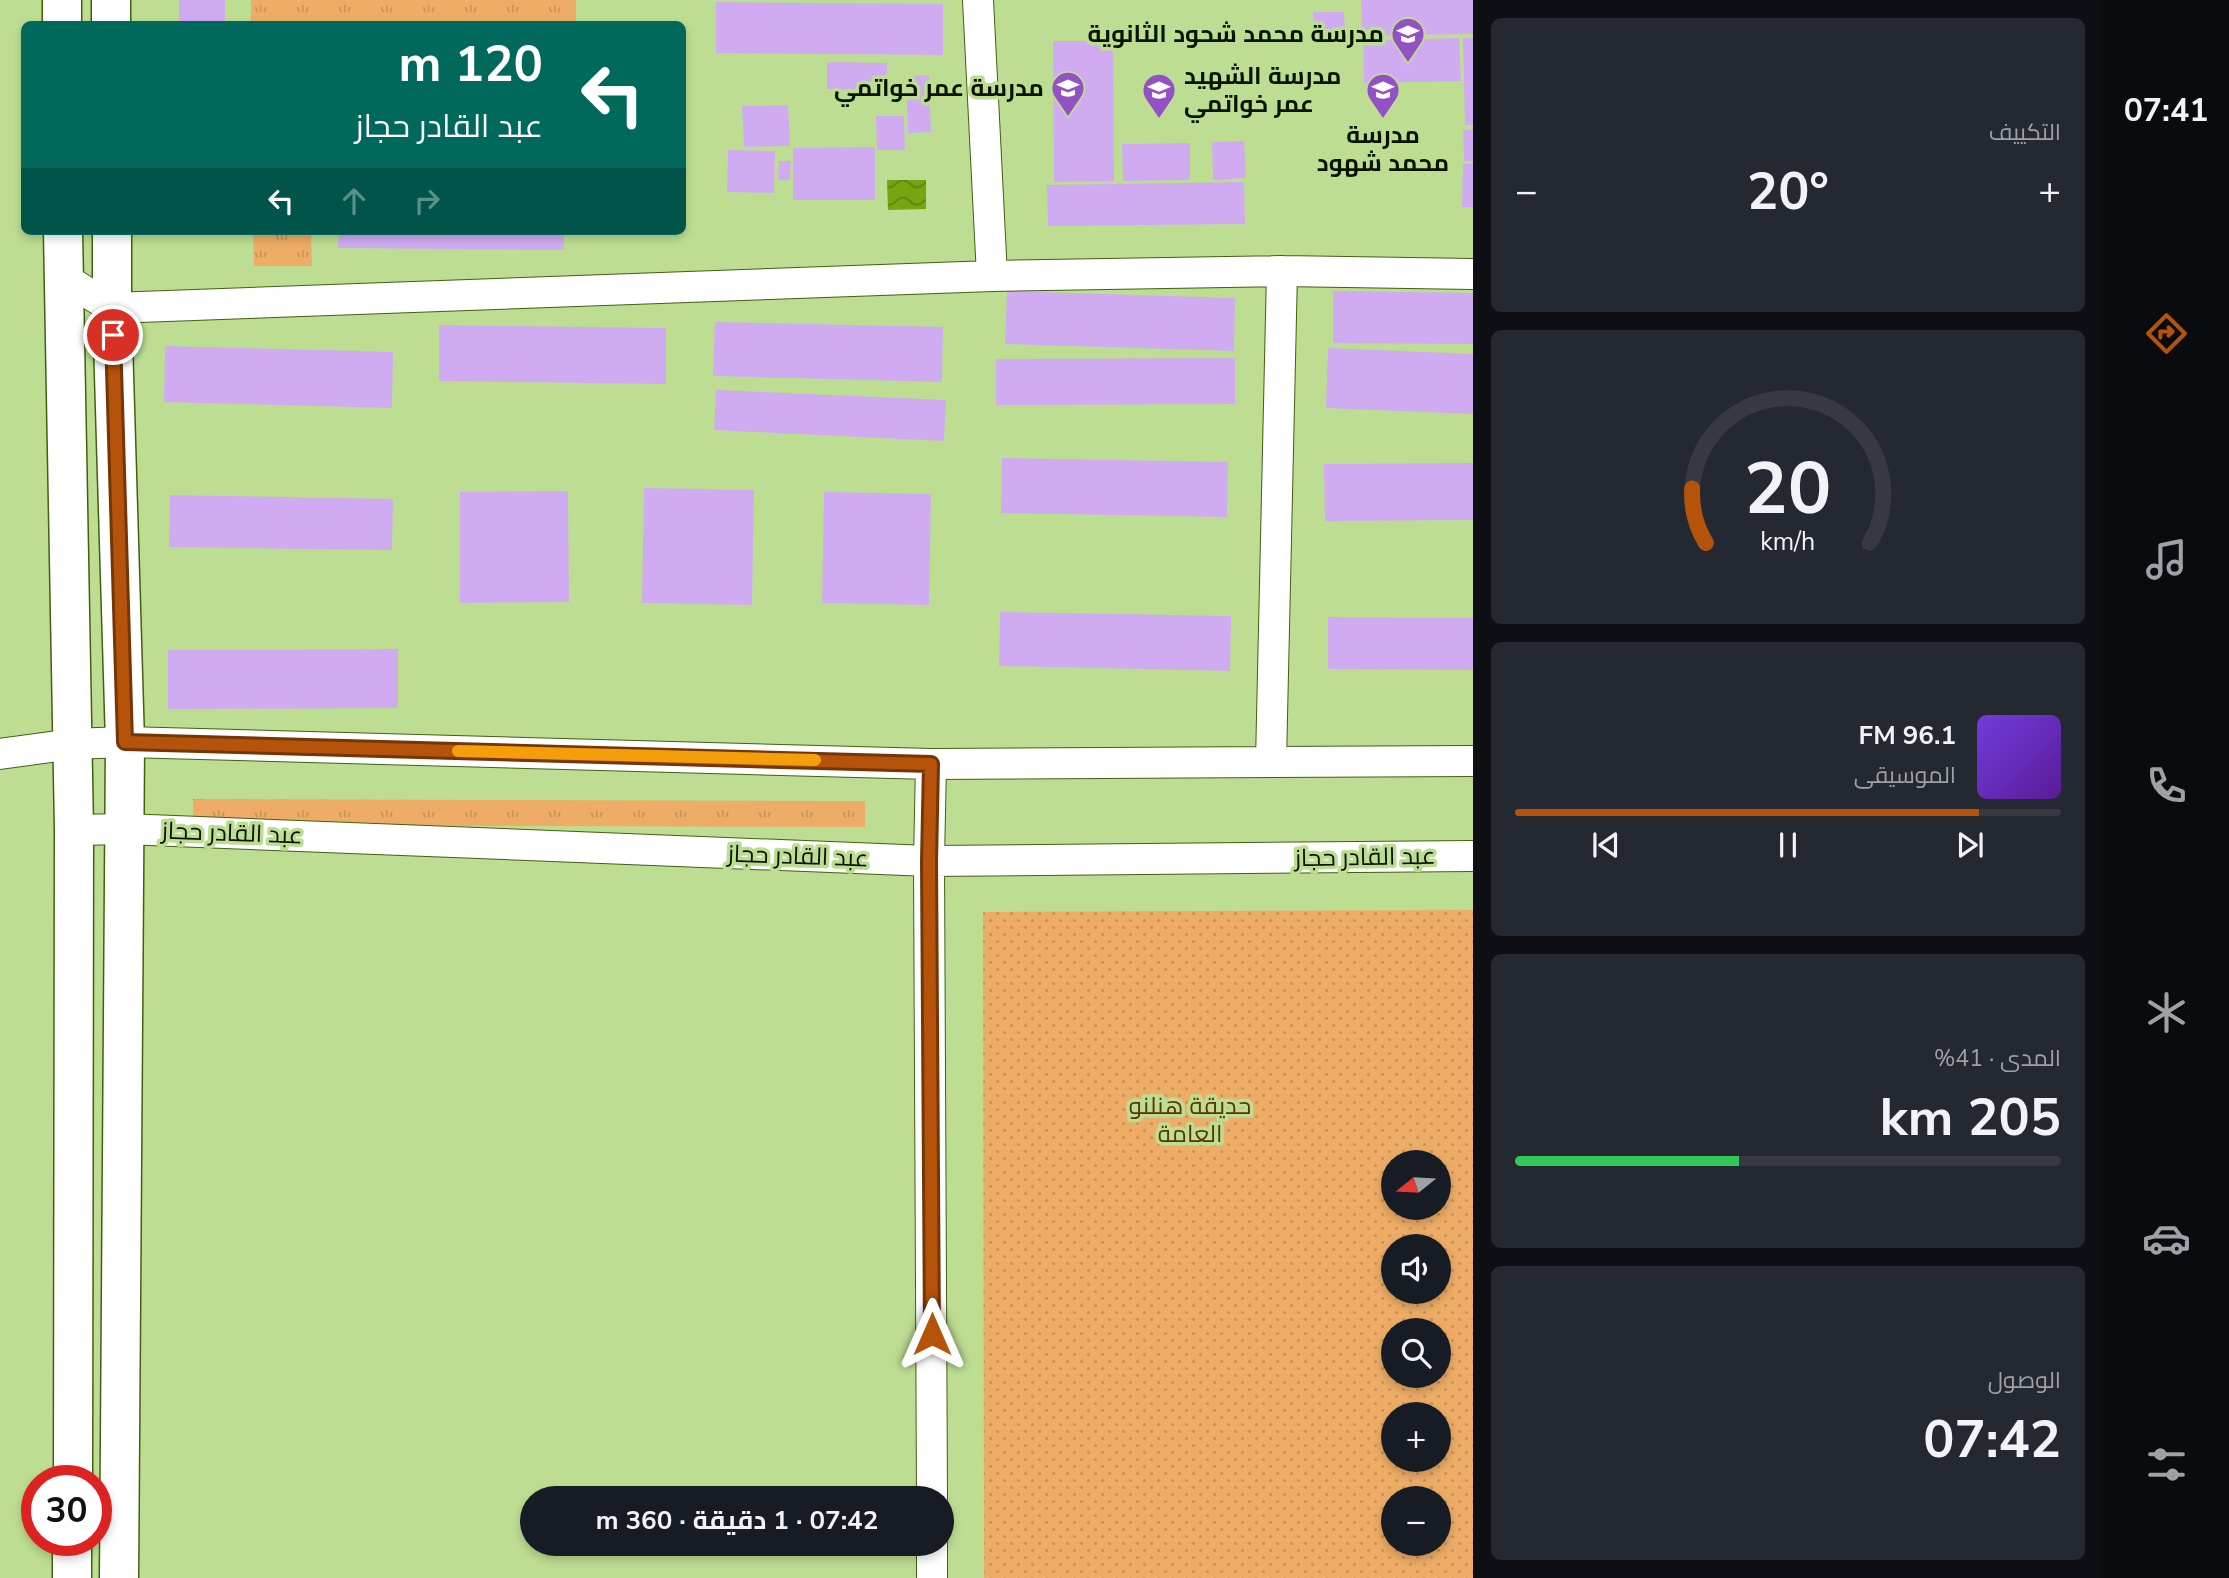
<!DOCTYPE html>
<html lang="ar">
<meta charset="utf-8">
<style>
:root{--surface:#171b24;--page:#242831;--text:#f1f3f6;--muted:#9ea1a6;--line:#363941;--accent:#b45309}
body{margin:0;font-family:"Nunito Sans",Cairo,sans-serif;background:var(--page);color:var(--text);direction:rtl;height:100vh;display:flex;flex-direction:column;font-size:26px;white-space:nowrap}
*{box-sizing:border-box;margin:0}
p{font-size:23px;color:var(--muted)}
.icon{flex:none;width:38px;height:38px;fill:none;stroke:currentColor;stroke-width:2;stroke-linecap:round;stroke-linejoin:round}
.map{position:relative;flex:1;overflow:hidden;direction:ltr}
.panel{display:flex;flex-direction:column;gap:18px;padding:18px;background:#0d0f14;width:630px}
.panel>*{flex:none}
.banner{position:absolute;left:21px;top:21px;width:665px;height:214px;border-radius:10px;box-shadow:0 4px 10px #0003;direction:rtl;background:#00695c;color:#fff;overflow:hidden}
.needle{width:46px;rotate:252deg}
.buttons{position:absolute;left:1381px;top:1150px;display:grid;gap:14px}
.buttons a{display:grid;place-items:center;width:70px;height:70px;border-radius:50%;background:var(--surface);box-shadow:0 4px 10px #0003;font-size:35px}
.speed{position:absolute;left:21px;top:1465px;display:flex;gap:14px;font-size:35px;font-weight:700;text-align:center}
.speed>*{display:grid;place-content:center;width:91px;height:91px;border-radius:50%;background:var(--surface);box-shadow:0 4px 10px #0003;line-height:1}
.speed .limit{border:10px solid #d22;background:#fff;color:#111}
.pin{position:absolute;display:grid;place-items:center;width:60px;height:60px;color:#fff;margin:-30px;border:4px solid #fff;border-radius:50%;box-shadow:0 2px 7px #0007}
.me{position:absolute;width:77px;margin:-38px;rotate:0deg;stroke-linejoin:round;filter:drop-shadow(0 0 5px #0008)}
.turn{display:flex;align-items:center;gap:24px;height:147px;padding:0 28px;font-size:32px}
.turn .icon{width:91px;height:91px;stroke-width:2.5}
.turn b{display:block;font-size:49px;line-height:60px}
.lanes{display:flex;align-items:center;height:66px;padding:0 28px;background:#0003;justify-content:center;gap:35px;direction:ltr}
.lanes .off{opacity:.35}
.big{font-size:52px;font-weight:700;line-height:1.1}
.panel .widget{flex:1;display:flex;flex-direction:column;justify-content:center;gap:10px;min-width:0;padding:0 24px;border-radius:10px;background:var(--page)}
.panel .dial{align-items:center;gap:0}
.dial svg{height:182px;overflow:visible;fill:none;stroke:var(--line);stroke-width:7;stroke-linecap:round;text-anchor:middle}
.dial text{fill:var(--text);stroke:none}
.song{display:flex;align-items:center;gap:21px}
.cover{width:84px;height:84px;border-radius:10px;background:linear-gradient(135deg,hsl(260 70% 55%),hsl(270 70% 35%))}
.played{height:7px;border-radius:4px;background:linear-gradient(90deg,var(--accent) 85%,var(--line) 85%)}
.keys{display:flex;justify-content:space-around;direction:ltr}
.heat{display:flex;justify-content:space-between;align-items:center;font-size:38px;direction:ltr}
.charge{height:10px;border-radius:5px;background:linear-gradient(90deg,#34c759 41%,var(--line) 0)}
.trip{position:absolute;left:520px;top:1486px;width:434px;height:70px;border-radius:35px;background:var(--surface);box-shadow:0 4px 10px #0003;font-weight:700;line-height:70px;text-align:center;direction:rtl}
main{display:flex;flex:1;min-height:0}
.tabs{display:flex;flex-direction:column;width:126px;justify-content:space-around;align-items:center;background:#090b0e;color:var(--muted)}
.tabs .icon{width:49px;height:49px}
.tabs .on{color:var(--accent)}
.tabs b{font-size:32px;color:var(--text)}
.map>svg:first-child{display:block}
.grass{fill:url(#grass-tufts)}
.park{fill:url(#park-dots);fill-rule:evenodd}
.water{fill:url(#water-waves)}
.building{fill:#d0abf2}
.lines{fill:none;stroke-linecap:round;stroke-linejoin:round}
.street-casing{stroke:#435f12;stroke-width:32}
.secondary-casing{stroke:#435f12;stroke-width:41}
.street{stroke:#fff;stroke-width:30}
.secondary{stroke:#fff;stroke-width:38}
.route-casing{stroke:#753606;stroke-width:18}
.route{stroke:#b45309;stroke-width:12}
.slow{stroke:#f59e0b;stroke-width:12}
.labels{text-anchor:middle;dominant-baseline:central;stroke-width:7;stroke-linejoin:round;paint-order:stroke}
.poi-label{font-size:24px;font-weight:bold;fill:#091400;stroke:#bdde92;text-anchor:end}
.street-label{font-size:24px;fill:#091400;stroke:#bdde92}
.park-label{font-size:24px;fill:#5a3502;stroke:#bdde92}
</style>
<main>
<nav class="tabs">
<b>07:41</b>
<svg class="icon on" aria-label="directions" viewBox="0 0 24 24"><path d="M12 3l9 9-9 9-9-9zM9 14v-3h6M13 9l2 2-2 2"/></svg>
<svg class="icon" aria-label="music" viewBox="0 0 24 24"><path d="M9 18V5l10-2v13"/><circle cx="6" cy="18" r="3"/><circle cx="16" cy="16" r="3"/></svg>
<svg class="icon" aria-label="phone" viewBox="0 0 24 24"><path d="M5 4h4l2 5-3 2q2 4 5 5l2-3 5 2v4C11 20 4 13 5 4z"/></svg>
<svg class="icon" aria-label="climate" viewBox="0 0 24 24"><path d="M12 3v18M4 7l16 10M4 17L20 7"/></svg>
<svg class="icon" aria-label="car" viewBox="0 0 24 24"><path d="M5 17H2v-5l4-1 3-4h7l3 4 3 1v5h-3M9 17h6M6 11h13"/><circle cx="7" cy="17" r="2"/><circle cx="17" cy="17" r="2"/></svg>
<svg class="icon" aria-label="filters" viewBox="0 0 24 24"><path d="M4 7h16M4 17h16"/><circle cx="9" cy="7" r="2"/><circle cx="15" cy="17" r="2"/></svg>
</nav>
<section class="panel">
<div class="widget"><p>التكييف</p>
<div class="heat"><a>−</a><b class="big">20°</b><a>+</a></div>
</div>
<div class="widget dial"><svg viewBox="0 0 100 80">
<path d="M14 69A42 42 0 1 1 86 69"/>
<path d="M14 69A42 42 0 0 1 8 45" stroke="#b45309"/>
<text x="50" y="56" font-size="32" font-weight="700">20</text>
<text x="50" y="72" font-size="11">km/h</text>
</svg></div>
<div class="widget">
<div class="song"><i class="cover"></i><div><b>96.1 FM</b><p>الموسيقى</p></div></div>
<div class="played"></div>
<div class="keys"><svg class="icon" aria-label="previous" viewBox="0 0 24 24"><path d="M18 5L8 12l10 7zM5 5v14"/></svg><svg class="icon" aria-label="pause" viewBox="0 0 24 24"><path d="M8 5v14M16 5v14"/></svg><svg class="icon" aria-label="next" viewBox="0 0 24 24"><path d="M6 5l10 7-10 7zM19 5v14"/></svg></div>
</div>
<div class="widget"><p>المدى · 41%</p><b class="big">205 km</b><div class="charge"></div></div>
<div class="widget"><p>الوصول</p><b class="big">07:42</b></div>
</section>
<div class="map">
<svg width="1473" height="1578" viewBox="0 0 1473 1578">
<defs>
<pattern id="grass-tufts" width="24" height="20" patternUnits="userSpaceOnUse" patternTransform="scale(1.75)"><rect width="24" height="20" fill="#edad66"/><path d="M3 7l-1-3M5 7V3M7 7l1-3M15 17l-1-3M17 17v-4M19 17l1-3" fill="none" stroke="#ca9457"/></pattern>
<pattern id="park-dots" width="8" height="8" patternUnits="userSpaceOnUse" patternTransform="scale(1.75)"><rect width="8" height="8" fill="#edad66"/><path d="M2 2h.1M6 6h.1" fill="none" stroke="#ca9457" stroke-width="1.8" stroke-linecap="round"/></pattern>
<pattern id="water-waves" width="16" height="10" patternUnits="userSpaceOnUse" patternTransform="scale(1.75)"><rect width="16" height="10" fill="#75a510"/><path d="M0 5q4-4 8 0t8 0" fill="none" stroke="#5e850d"/></pattern>
</defs>
<rect width="100%" height="100%" fill="#bdde92"/>
<!-- grass -->
<path class="grass" d="M251 0H576V24H251Z
M253 231H311L312 266H254Z
M193 799 865 801V827L193 825Z"/>
<!-- park -->
<path class="park" d="M1473 910V1578H984L983 912ZM1393 1162H1438V1208H1393ZM1393 1246H1438V1292H1393ZM1393 1330H1438V1376H1393ZM1393 1414H1438V1460H1393ZM1438 1498V1544H1393V1498Z"/>
<!-- water -->
<path class="water" d="M887 180H926V209L888 210Z"/>
<!-- building -->
<path class="building" d="M179 0H225V24H179Z
M1361 0H1473V34L1362 36Z
M716 2 943 4V55L716 53Z
M1313 12H1344L1345 31 1314 32Z
M1459 38 1461 81 1364 83 1363 41Z
M1463 38H1473V125H1465Z
M1053 41H1113L1114 181 1054 182Z
M827 62 887 63 886 90 827 89Z
M929 75 931 132 908 133 906 76Z
M788 105 790 146 744 147 742 106Z
M876 116H904L905 150H877Z
M1473 129V161H1464L1463 130Z
M1244 141 1246 178 1213 180 1212 142Z
M1190 143V180L1123 181 1122 144Z
M875 147V200H793V148Z
M728 150 775 151 774 193 727 192Z
M779 161H791L790 180H778Z
M1463 164H1473V207H1462Z
M1244 182 1245 224 1048 226 1047 185Z
M339 231H564V250L338 248Z
M1007 291 1235 298 1234 351 1005 344Z
M1333 291 1473 293V344L1333 343Z
M715 322 943 327 942 382 713 376Z
M439 325 666 328V384L439 381Z
M165 346 393 352 392 408 164 402Z
M1328 348 1473 354V414L1326 408Z
M1235 358V404L996 405V359Z
M716 390 946 400 944 441 714 430Z
M1002 458 1228 462 1227 517 1001 513Z
M1473 463V520L1325 521 1324 464Z
M644 488 754 490 752 605 642 603Z
M568 491 569 602 460 603V492Z
M824 492 931 494 929 605 822 603Z
M170 495 393 499 392 550 169 547Z
M1000 612 1231 616 1230 671 999 666Z
M1328 617 1473 618V670L1328 669Z
M398 649V708L168 709V650Z"/>
<g class="lines">
<defs>
<path id="street" d="M978 0 992 276
M64 278 112 308 992 276 1282 271 1473 274
M0 754 72 744 125 742 931 764 1473 761
M1271 762 1282 271
M931 764 929 861 932 1498
M74 830 124 829 929 861 1473 856
M932 1544V1578"/>
<path id="secondary" d="M62 0V24
M111 0V24
M63 231 74 830 73 1480
M112 231V308L125 742 119 1578
M72 1578V1540"/>
</defs>
<!-- street casing -->
<use href="#street" class="street-casing"/>
<!-- secondary casing -->
<use href="#secondary" class="secondary-casing"/>
<!-- street -->
<use href="#street" class="street"/>
<!-- secondary -->
<use href="#secondary" class="secondary"/>
</g>
<g class="lines">
<defs>
<path id="route" d="M113 335 125 742 931 764 929 861 932 1334"/>
</defs>
<!-- route casing -->
<use href="#route" class="route-casing"/>
<!-- route -->
<use href="#route" class="route"/>
<!-- slow -->
<path class="slow" d="M458 751 815 760"/>
</g>
<!-- icons -->
<defs>
<symbol id="school-pin" viewBox="-11 -11 22 30"><path d="M0 17L-7.5 6A9.5 9.5 0 1 1 7.5 6Z" fill="#9351c5" stroke="#bdde92"/><path d="M0-5L7-2L0 1L-7-2ZM-4 1L0 2.5L4 1V4Q0 6-4 4Z" fill="#fff"/></symbol>
</defs>
<g fill-rule="evenodd">
<use href="#school-pin" x="1389" y="15" width="38" height="52"/>
<use href="#school-pin" x="1049" y="69" width="38" height="52"/>
<use href="#school-pin" x="1140" y="71" width="38" height="52"/>
<use href="#school-pin" x="1364" y="71" width="38" height="52"/>
</g>
<g class="labels">
<!-- poi labels -->
<g class="poi-label">
<text x="1384" y="34">مدرسة محمد شحود الثانوية</text>
<text x="1184" y="76" text-anchor="start">مدرسة الشهيد<tspan x="1184" dy="28">عمر خواتمي</tspan></text>
<text x="1044" y="88">مدرسة عمر خواتمي</text>
<text x="1383" y="135" text-anchor="middle">مدرسة<tspan x="1383" dy="28">محمد شهود</tspan></text>
</g>
<!-- street labels -->
<g class="street-label">
<text transform="translate(232 833) rotate(2)">عبد القادر حجاز</text>
<text transform="translate(798 856) rotate(2)">عبد القادر حجاز</text>
<text transform="translate(1365 857) rotate(-1)">عبد القادر حجاز</text>
</g>
<!-- park labels -->
<g class="park-label">
<text x="1190" y="1106">حديقة هنلنو<tspan x="1190" dy="28">العامة</tspan></text>
</g>
</g>
</svg>
<div class="buttons">
<a><svg class="needle" viewBox="-14 -14 28 28"><path d="M0-13l5 13h-10z" fill="#e53935"/><path d="M0 13l5-13h-10z" fill="#9ea1a6"/></svg></a>
<a><svg class="icon" aria-label="sound" viewBox="0 0 24 24"><path d="M4 9h4l5-4v14l-5-4H4zM17 9q2 3 0 6"/></svg></a>
<a><svg class="icon" aria-label="search" viewBox="0 0 24 24"><circle cx="10" cy="10" r="6"/><path d="M15 15l6 6"/></svg></a>
<a>+</a>
<a>−</a>
</div>
<div class="speed"><div class="limit">30</div></div>
<div class="pin" style="left:113px;top:335px;background:#d93025"><svg class="icon" aria-label="arrive" viewBox="0 0 24 24"><path d="M6 21V4h12l-3 4 3 4H6"/></svg></div>
<svg class="me" style="left:932px;top:1334px" viewBox="-20 -20 40 40"><path d="M0-17L14 15 0 8-14 15z" fill="#b45309" stroke="#fff" stroke-width="4"/></svg>
<div class="trip">07:42 · 1 دقيقة · 360 m</div>
<div class="banner">
<div class="turn"><svg class="icon" aria-label="left" viewBox="0 0 24 24"><path d="M17 20v-9H6M10 6l-5 5 5 5"/></svg><div><b>120 m</b>عبد القادر حجاز</div></div>
<div class="lanes"><svg class="icon" aria-label="left" viewBox="0 0 24 24"><path d="M17 20v-9H6M10 6l-5 5 5 5"/></svg><svg class="icon off" aria-label="ahead" viewBox="0 0 24 24"><path d="M12 20V5M6 11l6-6 6 6"/></svg><svg class="icon off" aria-label="right" viewBox="0 0 24 24"><path d="M7 20v-9h11M14 6l5 5-5 5"/></svg></div>
</div>
</div>
</main>
